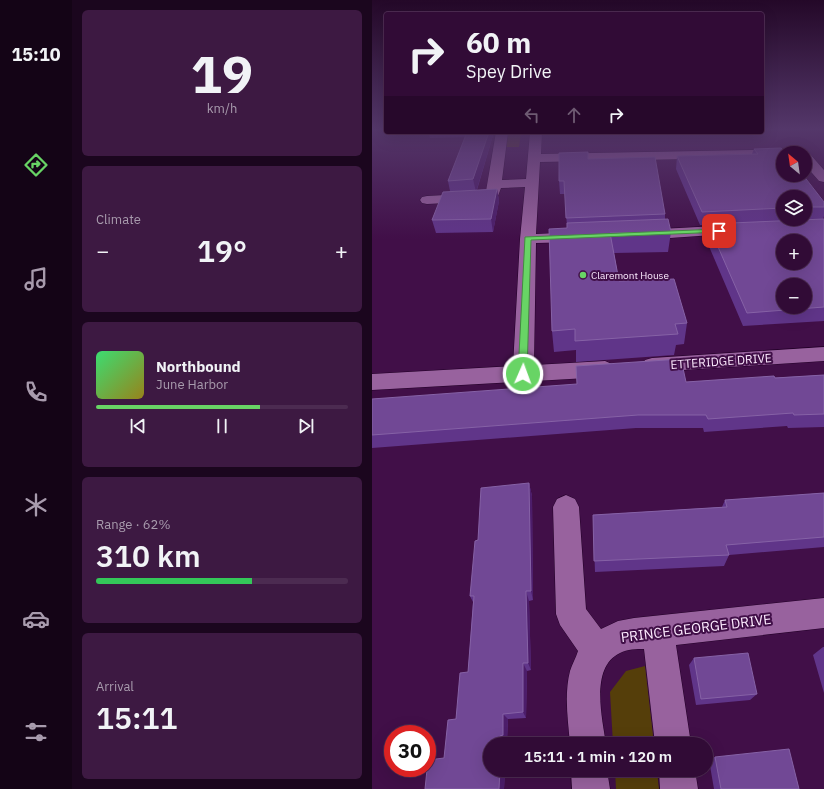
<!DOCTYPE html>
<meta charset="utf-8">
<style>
:root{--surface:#310b36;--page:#3d1942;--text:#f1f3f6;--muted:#a89bad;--line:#4c2b51;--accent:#68d465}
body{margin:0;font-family:"IBM Plex Sans",sans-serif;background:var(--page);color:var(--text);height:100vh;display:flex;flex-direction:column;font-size:15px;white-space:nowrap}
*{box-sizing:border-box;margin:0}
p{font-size:13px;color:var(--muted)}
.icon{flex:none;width:22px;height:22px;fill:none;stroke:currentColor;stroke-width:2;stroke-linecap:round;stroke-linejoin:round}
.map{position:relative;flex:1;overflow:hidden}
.details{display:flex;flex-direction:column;gap:10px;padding:10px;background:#1b061e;width:300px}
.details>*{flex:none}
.banner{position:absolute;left:12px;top:12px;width:380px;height:122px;border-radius:4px;box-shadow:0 4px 16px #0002,0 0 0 1px var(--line);background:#310b36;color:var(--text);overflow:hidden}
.needle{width:26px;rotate:331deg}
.controls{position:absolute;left:404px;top:146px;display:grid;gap:8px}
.controls a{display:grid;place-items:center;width:36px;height:36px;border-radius:50%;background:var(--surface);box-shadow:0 4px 16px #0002,0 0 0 1px var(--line);font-size:20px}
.speed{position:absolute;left:12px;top:725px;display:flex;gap:8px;font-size:20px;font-weight:700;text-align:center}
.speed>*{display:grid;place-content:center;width:52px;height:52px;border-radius:50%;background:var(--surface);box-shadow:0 4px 16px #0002,0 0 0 1px var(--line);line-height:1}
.speed .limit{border:6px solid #d22;background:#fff;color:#111}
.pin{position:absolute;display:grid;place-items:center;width:34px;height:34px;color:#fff;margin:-17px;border-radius:8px;box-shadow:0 2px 6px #0006}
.me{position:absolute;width:44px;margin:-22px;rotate:2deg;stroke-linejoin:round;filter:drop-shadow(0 0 3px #0008)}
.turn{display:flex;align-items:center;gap:14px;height:84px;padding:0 16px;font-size:18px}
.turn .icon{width:52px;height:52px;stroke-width:2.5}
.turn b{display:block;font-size:28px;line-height:34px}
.lanes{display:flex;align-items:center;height:38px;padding:0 16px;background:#0003;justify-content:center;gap:20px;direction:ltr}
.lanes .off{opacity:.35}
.big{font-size:30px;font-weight:600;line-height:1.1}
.details .widget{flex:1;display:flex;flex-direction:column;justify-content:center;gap:6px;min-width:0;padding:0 14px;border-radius:6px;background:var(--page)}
.details .dial{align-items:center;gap:0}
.dial b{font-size:52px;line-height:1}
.song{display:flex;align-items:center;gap:12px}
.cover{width:48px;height:48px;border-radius:6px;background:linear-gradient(135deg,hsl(140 70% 55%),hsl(50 70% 35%))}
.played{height:4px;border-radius:2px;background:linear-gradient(90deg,var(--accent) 65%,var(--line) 65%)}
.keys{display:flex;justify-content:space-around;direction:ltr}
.heat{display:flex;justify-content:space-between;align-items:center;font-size:22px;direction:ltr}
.charge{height:6px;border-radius:3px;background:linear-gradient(90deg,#34c759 62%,var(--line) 0)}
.trip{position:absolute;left:111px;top:737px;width:230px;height:40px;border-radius:20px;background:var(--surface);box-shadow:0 4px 16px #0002,0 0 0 1px var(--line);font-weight:600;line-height:40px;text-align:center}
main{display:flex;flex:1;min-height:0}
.menu{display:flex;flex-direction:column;width:72px;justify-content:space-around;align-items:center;background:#140416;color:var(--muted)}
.menu .icon{width:28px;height:28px}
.menu .selected{color:var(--accent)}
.menu b{font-size:18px;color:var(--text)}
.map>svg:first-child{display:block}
.green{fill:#553e0a}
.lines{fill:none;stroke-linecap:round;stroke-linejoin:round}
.minor-casing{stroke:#230028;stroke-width:1}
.minor{fill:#98629e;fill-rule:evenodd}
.wall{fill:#603589;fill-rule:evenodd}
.shaded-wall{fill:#4c1d6a}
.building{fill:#714895;stroke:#8662a6;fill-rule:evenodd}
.route{fill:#68d465;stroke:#448a42}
.poi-dot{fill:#68d465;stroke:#410f48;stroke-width:1.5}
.labels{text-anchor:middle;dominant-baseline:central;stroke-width:4;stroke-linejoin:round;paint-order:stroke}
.far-poi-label{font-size:10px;fill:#fceafe;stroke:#410f48;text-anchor:start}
.street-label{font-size:12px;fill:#fceafe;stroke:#410f48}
.near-street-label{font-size:14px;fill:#fceafe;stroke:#410f48}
</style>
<main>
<nav class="menu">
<b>15:10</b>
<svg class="icon selected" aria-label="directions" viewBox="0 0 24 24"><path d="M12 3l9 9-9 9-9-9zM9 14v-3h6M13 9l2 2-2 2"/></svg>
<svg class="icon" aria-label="music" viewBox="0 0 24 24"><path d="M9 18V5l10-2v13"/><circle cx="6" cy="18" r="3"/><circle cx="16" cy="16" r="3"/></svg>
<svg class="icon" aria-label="phone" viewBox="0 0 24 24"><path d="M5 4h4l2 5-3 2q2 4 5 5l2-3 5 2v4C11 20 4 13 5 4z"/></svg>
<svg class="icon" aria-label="climate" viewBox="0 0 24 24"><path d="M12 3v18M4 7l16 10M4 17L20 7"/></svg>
<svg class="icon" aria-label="car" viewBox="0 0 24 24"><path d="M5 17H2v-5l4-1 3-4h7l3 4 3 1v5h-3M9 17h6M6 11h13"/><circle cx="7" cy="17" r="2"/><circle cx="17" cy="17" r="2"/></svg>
<svg class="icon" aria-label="filters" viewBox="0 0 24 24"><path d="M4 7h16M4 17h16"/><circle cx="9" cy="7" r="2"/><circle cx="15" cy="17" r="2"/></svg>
</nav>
<section class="details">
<div class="widget dial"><b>19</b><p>km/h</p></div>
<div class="widget"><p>Climate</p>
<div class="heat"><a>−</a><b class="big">19°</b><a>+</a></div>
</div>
<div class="widget">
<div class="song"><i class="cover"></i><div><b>Northbound</b><p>June Harbor</p></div></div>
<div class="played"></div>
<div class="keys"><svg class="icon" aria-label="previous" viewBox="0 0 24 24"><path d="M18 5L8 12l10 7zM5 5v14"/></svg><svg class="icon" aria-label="pause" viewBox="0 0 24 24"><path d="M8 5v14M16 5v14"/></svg><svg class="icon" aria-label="next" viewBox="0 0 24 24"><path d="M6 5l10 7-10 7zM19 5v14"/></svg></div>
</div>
<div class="widget"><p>Range · 62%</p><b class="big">310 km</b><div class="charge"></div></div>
<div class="widget"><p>Arrival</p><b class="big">15:11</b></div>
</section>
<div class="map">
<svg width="452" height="789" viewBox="0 0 452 789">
<rect width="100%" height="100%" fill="#410f48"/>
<!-- green -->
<path class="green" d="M136 133H149L147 147H134Z
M273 666 282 744H241L238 692 254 671Z
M243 770H285L287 789H244Z"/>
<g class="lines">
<defs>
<path id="minor" d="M124 132H136L130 180 154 179 158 132H170L169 154 424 149 428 150 430 153H411V157L168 162 164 234 206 232 212 234 214 237 212 240 206 242 164 243 162 365 233 361 240 364 244 369 240 374 233 377 0 390V374L141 366 148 239 153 187 129 188 126 196 113 201 55 204 50 203 48 200 50 197 55 196 110 193 114 191Z
M433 153 438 154 452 170V182L447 181 433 165Z
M364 225 370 227 372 230 370 233 269 240 263 238 261 235 263 232 269 230Z
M452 347V361L280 372 273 370 270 365 273 360 280 358Z
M194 495 203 499 207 507 214 609 229 629 246 621 262 618 452 598V628L304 645 319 744H283L272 649C265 649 255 649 248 653 218 667 230 717 234 744H198C196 720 192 695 198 671 200 664 204 658 206 651L188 625 184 614 181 507 185 499Z
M199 770H235L238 789H200Z
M287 770H323L326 789H288Z"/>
</defs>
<!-- minor casing -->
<use href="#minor" class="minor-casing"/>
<!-- minor -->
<use href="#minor" class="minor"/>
</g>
<!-- wall -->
<path class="wall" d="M37 132H122L105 190 125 189 127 201 121 232 64 233 60 220 78 191 76 181 93 137 58 138 57 135H38Z
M382 149 452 202V216L451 220 452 219V321L371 326 333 237 336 225H328L304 169 305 156 380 154ZM411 197H433V219H411Z
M216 159 293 214V219L299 232 296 252 242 253 247 281 315 323 312 344 304 345 302 355 204 362V350L182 352 180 331 195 228 193 194H188L187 181Z
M452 375V427L416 428 415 426 332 432 331 428H264L0 448V399L314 382Z
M157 483 160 496 161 600 157 601 159 670 155 671 154 718 136 719 135 740H133V744H118L133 770 132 789H53L72 758 84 719 96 672 101 602 98 596 106 540Z
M452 493V547L357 555 352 566 223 572 221 515 350 507 353 500Z
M451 647H452V693L441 655Z
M322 658 385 694 378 700 324 705 317 665Z
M343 757 427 789H342L337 760Z"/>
<!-- shaded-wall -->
<path class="shaded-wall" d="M117 132H122L104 192 101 179Z
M125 189 127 201 121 232 119 219Z
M157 483 160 496 161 600 159 591Z
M154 591 157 601 159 670 156 663Z
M151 663 155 671 154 718 151 712Z
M131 714 136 719 135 740 131 735Z
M128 736 133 740V744H128Z
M128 770H133L132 789H127Z"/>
<!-- building -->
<path class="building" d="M95 132H117L101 179 76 181Z
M409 148 414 153H411V175H431L452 202V207H433V197H411V208L330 212 305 156 386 154 382 149Z
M216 152V159L283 157 293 214 194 218 192 181H187V153Z
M125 189 119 219 60 220 71 192Z
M296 219 299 232 238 233 247 281 302 279 315 323 303 324 306 334 203 341V329L180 331 177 229 195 228V223Z
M452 219V307L375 313 336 224ZM411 241H433V263H411ZM411 285H433V307H411Z
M309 359 314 382 402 376 403 378 452 375V414L422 415 421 413 336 419 334 415H266L0 435V399L205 384 204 366Z
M157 483 159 591H154L156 663H151V712L131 714V735L128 736V744H118V770H128L127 789H53L56 760 72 758 76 720 84 719 88 673 96 672 102 596H98L103 541 106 540 109 488Z
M452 493V537L354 545 357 555 222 561 221 515 355 507 353 500Z
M376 653 385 694 329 699 322 658Z
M417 749 427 789H349L343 757Z"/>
<!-- sky -->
<linearGradient id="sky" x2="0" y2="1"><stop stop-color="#240828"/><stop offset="0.54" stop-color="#54376a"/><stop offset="1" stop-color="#54376a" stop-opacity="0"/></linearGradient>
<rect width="452" height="239" fill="url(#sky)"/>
<!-- route -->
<path class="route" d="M347 229 350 230V232L159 240 155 374 151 377 147 376 146 374 153 237Z"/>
<!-- markers -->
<circle class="poi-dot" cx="211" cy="275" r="4"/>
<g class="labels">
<!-- far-poi labels -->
<g class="far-poi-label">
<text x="219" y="275">Claremont House</text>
</g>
<!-- street labels -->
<g class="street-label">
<text transform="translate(349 361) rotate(-4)">ETTERIDGE DRIVE</text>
</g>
<!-- near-street labels -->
<g class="near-street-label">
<text transform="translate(324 628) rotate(-7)">PRINCE GEORGE DRIVE</text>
</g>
</g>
</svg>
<div class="controls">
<a><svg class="needle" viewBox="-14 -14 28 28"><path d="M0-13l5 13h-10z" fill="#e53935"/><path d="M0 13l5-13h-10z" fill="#a89bad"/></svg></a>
<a><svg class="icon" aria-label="layers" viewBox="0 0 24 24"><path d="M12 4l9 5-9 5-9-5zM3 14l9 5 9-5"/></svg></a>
<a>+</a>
<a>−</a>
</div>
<div class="speed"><div class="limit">30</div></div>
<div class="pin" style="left:347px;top:231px;background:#d93025"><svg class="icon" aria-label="arrive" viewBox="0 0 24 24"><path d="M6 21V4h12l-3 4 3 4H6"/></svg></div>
<svg class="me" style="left:151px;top:374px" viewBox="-20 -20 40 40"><circle r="17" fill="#68d465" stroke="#fff" stroke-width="3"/><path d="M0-11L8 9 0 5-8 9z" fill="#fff"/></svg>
<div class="trip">15:11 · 1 min · 120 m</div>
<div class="banner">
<div class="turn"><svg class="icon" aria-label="right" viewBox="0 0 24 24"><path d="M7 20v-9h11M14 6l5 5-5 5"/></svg><div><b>60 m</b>Spey Drive</div></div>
<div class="lanes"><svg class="icon off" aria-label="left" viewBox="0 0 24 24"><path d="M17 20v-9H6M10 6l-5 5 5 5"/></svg><svg class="icon off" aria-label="ahead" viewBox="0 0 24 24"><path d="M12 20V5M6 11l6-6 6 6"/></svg><svg class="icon" aria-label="right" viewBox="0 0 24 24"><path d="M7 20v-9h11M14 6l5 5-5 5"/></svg></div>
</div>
</div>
</main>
